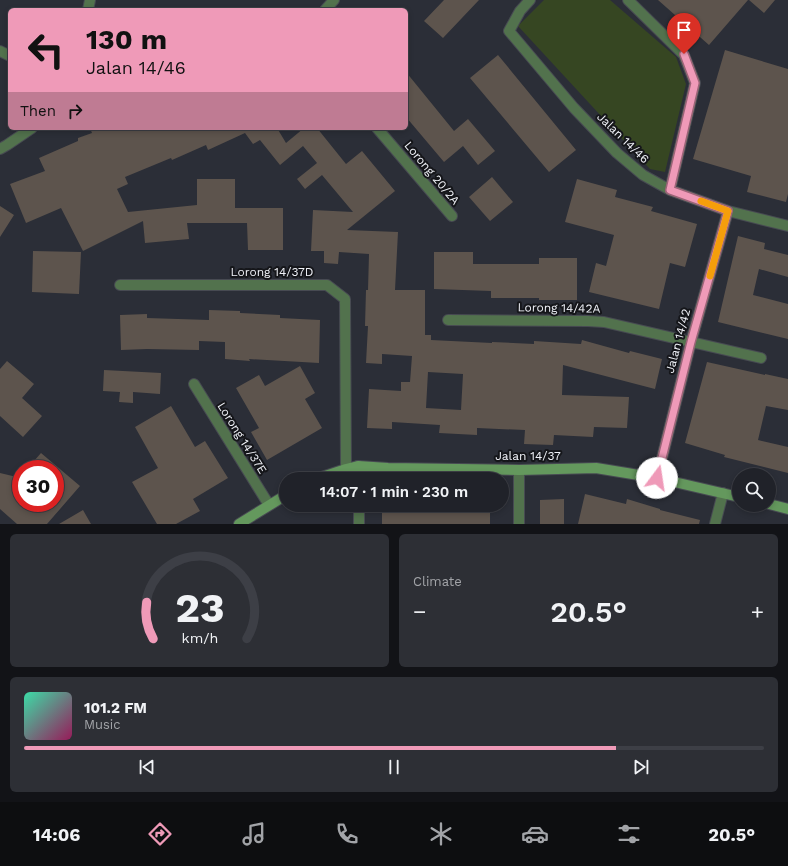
<!DOCTYPE html>
<meta charset="utf-8">
<style>
:root{--surface:#202229;--page:#2d2f35;--text:#f1f3f6;--muted:#a2a4a8;--line:#3d3f46;--accent:#ef9ab8}
body{margin:0;font-family:"Work Sans",sans-serif;background:var(--page);color:var(--text);height:100vh;display:flex;flex-direction:column;font-size:15px;white-space:nowrap}
*{box-sizing:border-box;margin:0}
p{font-size:13px;color:var(--muted)}
.icon{flex:none;width:22px;height:22px;fill:none;stroke:currentColor;stroke-width:2;stroke-linecap:round;stroke-linejoin:round}
.map{position:relative;height:524px;overflow:hidden}
.details{display:flex;flex-direction:column;gap:10px;padding:10px;background:#121317;flex:1}
.details>*{flex:none}
.hud{position:absolute;left:8px;top:8px;width:400px;height:122px;border-radius:6px;box-shadow:0 2px 6px #0003,0 0 0 1px var(--line);background:#ef9ab8;color:#111;overflow:hidden}
.buttons{position:absolute;left:732px;top:468px;display:grid;gap:8px}
.buttons a{display:grid;place-items:center;width:44px;height:44px;border-radius:50%;background:var(--surface);box-shadow:0 2px 6px #0003,0 0 0 1px var(--line);font-size:20px}
.speed{position:absolute;left:12px;top:460px;display:flex;gap:8px;font-size:20px;font-weight:700;text-align:center}
.speed>*{display:grid;place-content:center;width:52px;height:52px;border-radius:50%;background:var(--surface);box-shadow:0 2px 6px #0003,0 0 0 1px var(--line);line-height:1}
.speed .limit{border:6px solid #d22;background:#fff;color:#111}
.pin{position:absolute;display:grid;place-items:center;width:34px;height:34px;color:#fff;margin:-41px -17px;border-radius:50% 50% 50% 0;rotate:-45deg;box-shadow:0 0 4px #0007}
.pin .icon{rotate:45deg}
.me{position:absolute;width:44px;margin:-22px;rotate:14deg;stroke-linejoin:round;filter:drop-shadow(0 0 3px #0008)}
.turn{display:flex;align-items:center;gap:14px;height:84px;padding:0 12px;font-size:18px}
.turn .icon{width:52px;height:52px;stroke-width:2.5}
.turn b{display:block;font-size:28px;line-height:34px}
.then{display:flex;align-items:center;height:38px;padding:0 12px;background:#0003;gap:8px;font-size:15px}
.big{font-size:30px;font-weight:600;line-height:1.1}
.details .card{flex:1;display:flex;flex-direction:column;justify-content:center;gap:6px;min-width:0;padding:0 14px;border-radius:6px;background:var(--page)}
.details .dial{align-items:center;gap:0}
.dial svg{height:104px;overflow:visible;fill:none;stroke:var(--line);stroke-width:7;stroke-linecap:round;text-anchor:middle}
.dial text{fill:var(--text);stroke:none}
.song{display:flex;align-items:center;gap:12px}
.cover{width:48px;height:48px;border-radius:6px;background:linear-gradient(135deg,hsl(160 70% 55%),hsl(330 70% 35%))}
.played{height:4px;border-radius:2px;background:linear-gradient(90deg,var(--accent) 80%,var(--line) 80%)}
.keys{display:flex;justify-content:space-around;direction:ltr}
.heat{display:flex;justify-content:space-between;align-items:center;font-size:22px;direction:ltr}
.details .tiles{flex:1;display:grid;gap:10px;grid-template-columns:1fr 1fr}
.card:last-child{grid-column:span 2}
.trip{position:absolute;left:279px;top:472px;width:230px;height:40px;border-radius:20px;background:var(--surface);box-shadow:0 2px 6px #0003,0 0 0 1px var(--line);font-weight:600;line-height:40px;text-align:center}
.dock{display:flex;height:64px;justify-content:space-around;align-items:center;background:#0d0e10;color:var(--muted)}
.dock .icon{width:28px;height:28px}
.dock .selected{color:var(--accent)}
.dock b{font-size:18px;color:var(--text)}
.map>svg:first-child{display:block}
.green{fill:#364622}
.building{fill:#5d544d;fill-rule:evenodd}
.lines{fill:none;stroke-linecap:round;stroke-linejoin:round}
.street-casing{stroke:#474a52;stroke-width:12}
.secondary-casing{stroke:#474a52;stroke-width:12}
.street{stroke:#52724d;stroke-width:10}
.secondary{stroke:#64985d;stroke-width:10}
.route-casing{stroke:#9b6478;stroke-width:10}
.route{stroke:#ef9ab8;stroke-width:7}
.slow{stroke:#f59e0b;stroke-width:7}
.labels{text-anchor:middle;dominant-baseline:central;stroke-width:4;stroke-linejoin:round;paint-order:stroke}
.street-label{font-size:12px;fill:#f1f3f9;stroke:#15161a}
</style>
<div class="map">
<svg width="788" height="524" viewBox="0 0 788 524">
<rect width="100%" height="100%" fill="#2b2e37"/>
<!-- green -->
<path class="green" d="M544 0H610L676 57 686 84 665 172 650 169 518 26Z"/>
<!-- building -->
<path class="building" d="M444 0H479L443 38 424 21Z
M658 0H748L709 45Z
M749 0H775L764 13Z
M725 50 788 69V194L786 202 747 192 751 176 693 159Z
M498 55 576 150 549 172 470 78Z
M406 72 454 131 468 119 495 151 478 165 463 146 444 162 406 117Z
M90 128H277L286 143 304 128H317L346 164 362 151 395 191 347 230 398 232 395 290H425V335H431V340L492 343V342L534 344V341L581 344 582 340 629 353 630 351 662 359 655 389 563 365 562 395 629 397 627 428 594 427 593 437 554 435 553 445 524 444 525 430 477 428V435L439 433 440 425 392 422V429L367 428 369 389 401 391V382H410L412 356 382 354V364L366 363 368 326H365L366 290H368L369 254 339 252 338 264 324 263V251H311L313 210 353 212 322 175 305 189 297 179 317 163 303 146 280 165 260 140 253 144 245 133 208 150 206 145 172 160 171 158 125 177 128 184 117 189 128 212 197 205V179H235V208H283V250H248L247 223H187L189 239 145 243 143 221 83 251 61 208 26 223 10 184 45 171 39 158 78 141V138L92 133ZM428 372 463 374 461 410 426 408Z
M492 177 513 202 490 221 469 197Z
M577 179 617 190 615 197 653 207 651 211 697 224 685 267 670 263 659 309 589 292 596 263 606 266 614 235 565 222Z
M0 206 14 215 0 237Z
M738 236 765 243 764 249 788 255V277L759 269 753 295 788 304V339L718 322Z
M33 251 81 252 79 294 32 292Z
M434 252H473V264H539V258H577V300H539V298H491V291L434 289Z
M209 310 240 311V313L280 315V318L320 320 319 363 249 359 250 361 225 359V342L199 341V350L147 349 121 350 120 315 147 314V318L209 320Z
M7 361 34 384 22 398 42 416 23 437 0 416V369Z
M707 362 765 375V374L788 379V410L766 406 758 440 788 447V473L724 457 725 455 685 443Z
M300 366 315 393 305 399 322 428 267 460 251 432 259 428 236 388 259 375 265 386Z
M104 370 161 373 160 394 133 392V403L119 402 120 392 103 391Z
M171 406 195 447 205 441 228 478 193 499 200 511 176 524H157L132 482 158 468 135 427Z
M41 453 80 486 47 524H17L0 509V473L21 478V503H55V469H27Z
M585 494 626 504 627 499 660 509V510L700 520 699 524H578Z
M564 499V524H540V500Z
M382 505H490V524H382Z
M83 510 91 524H59Z"/>
<g class="lines">
<defs>
<path id="street" d="M530 0 520 11 509 31 574 108 617 153 643 175 670 190 728 211 788 226
M628 0 684 55 695 83 670 190
M88 10 90 0
M325 10 334 0
M0 51 10 56
M377 128 452 216
M0 149 7 145 32 128
M120 285H327L345 299 346 469
M448 320 588 321 604 322 761 358
M194 384 269 505
M358 466 359 479
M519 470V524
M657 478 691 342 728 211
M359 505V524
M715 524 723 493"/>
<path id="secondary" d="M316 479 346 469 358 466 388 468 519 470 596 468 657 478 739 497
M769 504 788 509
M239 524 286 495"/>
</defs>
<!-- street casing -->
<use href="#street" class="street-casing"/>
<!-- secondary casing -->
<use href="#secondary" class="secondary-casing"/>
<!-- street -->
<use href="#street" class="street"/>
<!-- secondary -->
<use href="#secondary" class="secondary"/>
</g>
<g class="lines">
<defs>
<path id="route" d="M657 478 691 342 728 211 670 190 695 83 684 54"/>
</defs>
<!-- route casing -->
<use href="#route" class="route-casing"/>
<!-- route -->
<use href="#route" class="route"/>
<!-- slow -->
<path class="slow" d="M701 201 728 211 710 276"/>
</g>
<g class="labels">
<!-- street labels -->
<g class="street-label">
<text transform="translate(623 138) rotate(44)">Jalan 14/46</text>
<text transform="translate(432 173) rotate(50)">Lorong 20/2A</text>
<text x="272" y="272">Lorong 14/37D</text>
<text transform="translate(559 308) rotate(1)">Lorong 14/42A</text>
<text transform="translate(678 341) rotate(-75)">Jalan 14/42</text>
<text transform="translate(242 438) rotate(58)">Lorong 14/37E</text>
<text x="528" y="456">Jalan 14/37</text>
</g>
</g>
</svg>
<div class="buttons">
<a><svg class="icon" aria-label="search" viewBox="0 0 24 24"><circle cx="10" cy="10" r="6"/><path d="M15 15l6 6"/></svg></a>
</div>
<div class="speed"><div class="limit">30</div></div>
<div class="pin" style="left:684px;top:54px;background:#d93025"><svg class="icon" aria-label="arrive" viewBox="0 0 24 24"><path d="M6 21V4h12l-3 4 3 4H6"/></svg></div>
<svg class="me" style="left:657px;top:478px" viewBox="-20 -20 40 40"><circle r="19" fill="#fff"/><path d="M0-13L10 11 0 6-10 11z" fill="#ef9ab8"/></svg>
<div class="trip">14:07 · 1 min · 230 m</div>
<div class="hud">
<div class="turn"><svg class="icon" aria-label="left" viewBox="0 0 24 24"><path d="M17 20v-9H6M10 6l-5 5 5 5"/></svg><div><b>130 m</b>Jalan 14/46</div></div>
<div class="then">Then<svg class="icon" aria-label="right" viewBox="0 0 24 24"><path d="M7 20v-9h11M14 6l5 5-5 5"/></svg></div>
</div>
</div>
<section class="details">
<div class="tiles">
<div class="card dial"><svg viewBox="0 0 100 80">
<path d="M14 69A42 42 0 1 1 86 69"/>
<path d="M14 69A42 42 0 0 1 9 41" stroke="#ef9ab8"/>
<text x="50" y="56" font-size="32" font-weight="700">23</text>
<text x="50" y="72" font-size="11">km/h</text>
</svg></div>
<div class="card"><p>Climate</p>
<div class="heat"><a>−</a><b class="big">20.5°</b><a>+</a></div>
</div>
<div class="card">
<div class="song"><i class="cover"></i><div><b>101.2 FM</b><p>Music</p></div></div>
<div class="played"></div>
<div class="keys"><svg class="icon" aria-label="previous" viewBox="0 0 24 24"><path d="M18 5L8 12l10 7zM5 5v14"/></svg><svg class="icon" aria-label="pause" viewBox="0 0 24 24"><path d="M8 5v14M16 5v14"/></svg><svg class="icon" aria-label="next" viewBox="0 0 24 24"><path d="M6 5l10 7-10 7zM19 5v14"/></svg></div>
</div>
</div>
</section>
<nav class="dock">
<b>14:06</b>
<svg class="icon selected" aria-label="directions" viewBox="0 0 24 24"><path d="M12 3l9 9-9 9-9-9zM9 14v-3h6M13 9l2 2-2 2"/></svg>
<svg class="icon" aria-label="music" viewBox="0 0 24 24"><path d="M9 18V5l10-2v13"/><circle cx="6" cy="18" r="3"/><circle cx="16" cy="16" r="3"/></svg>
<svg class="icon" aria-label="phone" viewBox="0 0 24 24"><path d="M5 4h4l2 5-3 2q2 4 5 5l2-3 5 2v4C11 20 4 13 5 4z"/></svg>
<svg class="icon" aria-label="climate" viewBox="0 0 24 24"><path d="M12 3v18M4 7l16 10M4 17L20 7"/></svg>
<svg class="icon" aria-label="car" viewBox="0 0 24 24"><path d="M5 17H2v-5l4-1 3-4h7l3 4 3 1v5h-3M9 17h6M6 11h13"/><circle cx="7" cy="17" r="2"/><circle cx="17" cy="17" r="2"/></svg>
<svg class="icon" aria-label="filters" viewBox="0 0 24 24"><path d="M4 7h16M4 17h16"/><circle cx="9" cy="7" r="2"/><circle cx="15" cy="17" r="2"/></svg>
<b>20.5°</b>
</nav>
